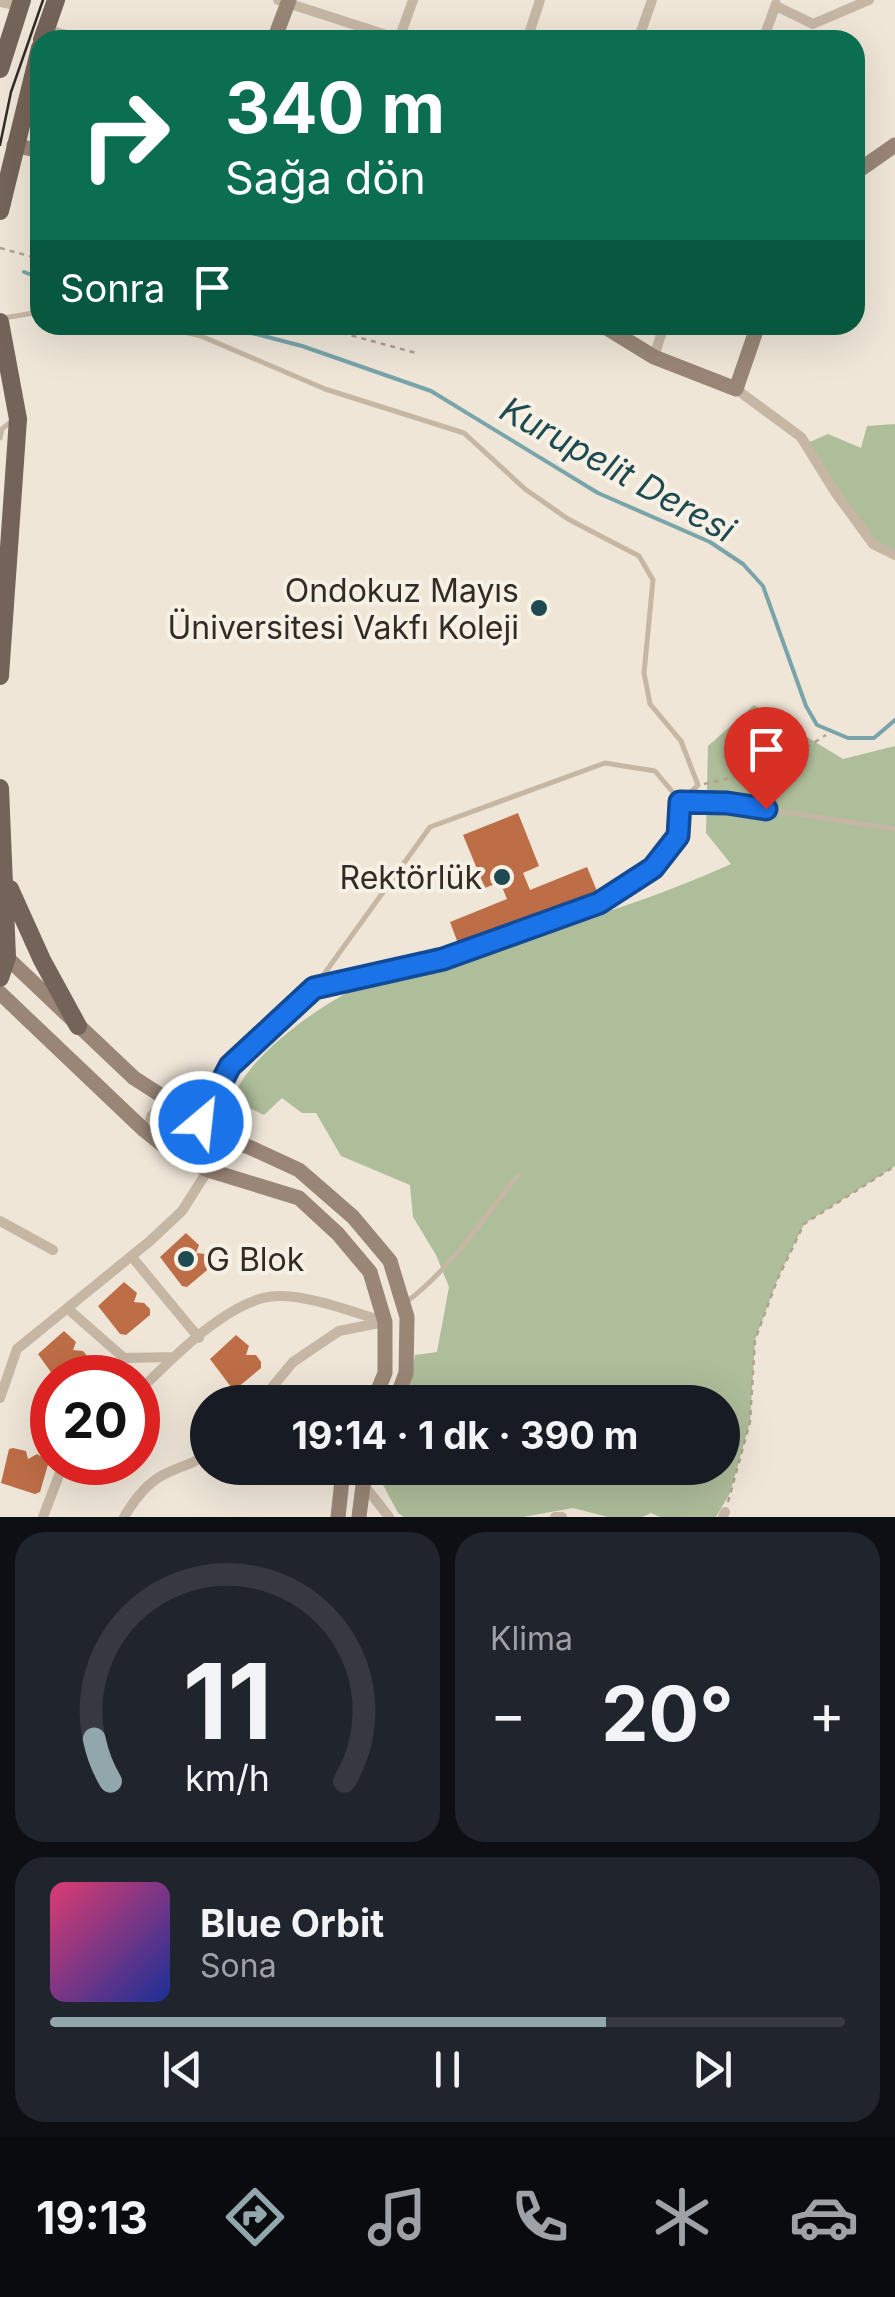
<!DOCTYPE html>
<html lang="tr">
<meta charset="utf-8">
<style>
:root{--surface:#171b24;--page:#20242c;--text:#f1f3f6;--muted:#9ea1a6;--line:#363941;--accent:#92a7ac}
body{margin:0;font-family:Inter,sans-serif;background:var(--page);color:var(--text);height:100vh;display:flex;flex-direction:column;font-size:38px;white-space:nowrap}
*{box-sizing:border-box;margin:0}
p{font-size:32px;color:var(--muted)}
.icon{flex:none;width:55px;height:55px;fill:none;stroke:currentColor;stroke-width:2;stroke-linecap:round;stroke-linejoin:round}
.map{position:relative;height:1517px;overflow:hidden}
.panel{display:flex;flex-direction:column;gap:15px;padding:15px;background:#0d0f14;flex:1}
.panel>*{flex:none}
.guide{position:absolute;left:30px;top:30px;width:835px;height:305px;border-radius:30px;box-shadow:0 10px 40px #0002;background:#0b6e4f;color:#fff;overflow:hidden}
.speed{position:absolute;left:30px;top:1355px;display:flex;gap:20px;font-size:50px;font-weight:700;text-align:center}
.speed>*{display:grid;place-content:center;width:130px;height:130px;border-radius:50%;background:var(--surface);box-shadow:0 10px 40px #0002;line-height:1}
.speed .limit{border:15px solid #d22;background:#fff;color:#111}
.pin{position:absolute;display:grid;place-items:center;width:85px;height:85px;color:#fff;margin:-102px -42px;border-radius:50% 50% 50% 0;rotate:-45deg;box-shadow:0 0 10px #0007}
.pin .icon{rotate:45deg}
.me{position:absolute;width:110px;margin:-55px;rotate:28deg;stroke-linejoin:round;filter:drop-shadow(0 0 8px #0008)}
.turn{display:flex;align-items:center;gap:35px;height:210px;padding:0 30px;font-size:45px}
.turn .icon{width:130px;height:130px;stroke-width:2.5}
.turn b{display:block;font-size:70px;line-height:85px}
.then{display:flex;align-items:center;height:95px;padding:0 30px;background:#0003;gap:20px;font-size:38px}
.big{font-size:75px;font-weight:700;line-height:1.1}
.panel .tile{flex:1;display:flex;flex-direction:column;justify-content:center;gap:15px;min-width:0;padding:0 35px;border-radius:30px;background:var(--page)}
.panel .dial{align-items:center;gap:0}
.dial svg{height:260px;overflow:visible;fill:none;stroke:var(--line);stroke-width:7;stroke-linecap:round;text-anchor:middle}
.dial text{fill:var(--text);stroke:none}
.song{display:flex;align-items:center;gap:30px}
.cover{width:120px;height:120px;border-radius:15px;background:linear-gradient(135deg,hsl(340 70% 55%),hsl(230 70% 35%))}
.played{height:10px;border-radius:5px;background:linear-gradient(90deg,var(--accent) 70%,var(--line) 70%)}
.keys{display:flex;justify-content:space-around;direction:ltr}
.heat{display:flex;justify-content:space-between;align-items:center;font-size:55px;direction:ltr}
.panel .tiles{flex:1;display:grid;gap:15px;grid-template-columns:1fr 1fr}
.tile:last-child{grid-column:span 2}
.trip{position:absolute;left:190px;top:1385px;width:550px;height:100px;border-radius:50px;background:var(--surface);box-shadow:0 10px 40px #0002;font-weight:700;line-height:100px;text-align:center}
.tabs{display:flex;height:160px;justify-content:space-around;align-items:center;background:#090b0e;color:var(--muted)}
.tabs .icon{width:70px;height:70px}
.tabs .active{color:var(--accent)}
.tabs b{font-size:45px;color:var(--text)}
.map>svg:first-child{display:block}
.green{fill:#aebd9a}
.lines{fill:none;stroke-linecap:round;stroke-linejoin:round}
.stream{stroke:#79a4aa;stroke-width:4}
.building{fill:#be6e47}
.path{stroke:#b2a190;stroke-width:2.5;stroke-dasharray:5 5;stroke-linecap:butt}
.lane{stroke:#c6b7a5;stroke-width:5}
.street{stroke:#c6b7a5;stroke-width:10}
.secondary{stroke:#998677;stroke-width:15}
.primary{stroke:#746358;stroke-width:18}
.tram{stroke:#332b26;stroke-width:2.5}
.route-casing{stroke:#114b97;stroke-width:25}
.route{stroke:#1a73e8;stroke-width:18}
.poi-dot{fill:#1f4a51;stroke:#f7f0e4;stroke-width:4}
.labels{text-anchor:middle;dominant-baseline:central;stroke-width:8;stroke-linejoin:round;paint-order:stroke}
.poi-label{font-size:32px;fill:#332b26;stroke:#f7f0e4;text-anchor:end}
.water-label{font-size:35px;font-style:italic;fill:#1f4a51;stroke:#f7f0e4}
</style>
<div class="map">
<svg width="895" height="1517" viewBox="0 0 895 1517">
<rect width="100%" height="100%" fill="#efe6d8"/>
<!-- green -->
<path class="green" d="M895 424V555L873 544 805 444 828 434 861 448 867 426Z
M754 705 843 759 895 746V1166L804 1224 778 1278 755 1340 750 1422 730 1493 716 1517H660L651 1513 642 1517H608L573 1508 523 1517H404L398 1513 379 1477 384 1468H722V1402H406L415 1355 437 1352 449 1287 436 1255 413 1217 410 1185 341 1156 316 1113H302L282 1098 264 1115 233 1100C244 1060 311 1012 347 993 369 981 410 975 435 967 534 934 637 907 731 864L706 833 708 746Z"/>
<g class="lines">
<!-- stream -->
<path class="stream" d="M24 272 40 278
M221 325 302 346 431 391 598 493 710 542 743 564 763 586 806 706 817 725 848 738H874L895 720"/>
</g>
<!-- building -->
<path class="building" d="M518 813 539 866 523 873 530 890 587 867 597 891 459 946 450 922 507 899 500 882 485 888 463 835Z
M186 1233 199 1245 196 1253 206 1254 212 1260V1266L187 1287 182 1286 160 1257Z
M124 1282 137 1293 134 1302 144 1303 150 1309V1315L126 1335 120 1334 98 1306Z
M64 1331 76 1342 73 1350 83 1351 89 1358V1363L72 1378H55L38 1354Z
M236 1335 249 1346 246 1355H256L261 1362V1368L237 1388 231 1387 210 1359Z
M13 1448 26 1451 28 1459 37 1454 49 1461 40 1492 35 1494 1 1483 9 1449Z"/>
<g class="lines">
<!-- path -->
<path class="path" d="M0 248 40 259
M313 325 416 353
M704 784 774 768 826 735
M728 1502 750 1422 755 1340 778 1278 804 1224 895 1166"/>
<!-- lane -->
<path class="lane" d="M3 318 40 312
M157 325 201 336 325 389 464 433 525 489 568 519 639 556 653 580 644 673 650 704 681 741 698 785 681 802 727 803 895 829
M0 438 2 429 12 421
M234 1062 314 988 430 827 605 763 655 771 681 802C680 813 681 829 675 839 630 922 403 967 314 988
M170 1095 227 1068
M146 1126 149 1115 161 1101
M178 1150 195 1133 222 1080
M405 1303C450 1270 482 1219 518 1176"/>
<!-- street -->
<path class="street" d="M278 0 402 40
M0 2 20 6
M776 6 813 24 869 0
M46 29 82 40
M399 39 413 0
M527 40 540 0
M638 40 652 0
M763 40 776 4
M654 357 664 325
M736 389 801 437 835 492 873 544 895 555
M0 1221 53 1250
M132 1257 199 1338
M68 1309 124 1358 173 1357
M138 1392C170 1361 218 1310 263 1298 295 1289 353 1312 385 1322
M0 1398 17 1349 150 1241 182 1211 208 1170
M260 1402 293 1362 339 1331 379 1323
M364 1485 389 1517
M43 1517 64 1462
M124 1517C133 1502 147 1483 163 1475 179 1466 194 1465 208 1452
M555 1517H562
M723 1517 725 1512"/>
<!-- secondary -->
<path class="secondary" d="M274 40 289 0
M14 145 40 151
M855 173 895 145
M602 325 654 357 736 389 758 325
M0 951 134 1078 223 1135 299 1170 353 1217 390 1261 407 1317 406 1373 395 1402
M0 993 144 1130 174 1154 208 1170 299 1198 338 1234 370 1272 385 1322V1373L373 1402
M230 1066C222 1104 225 1114 245 1146
M338 1517 342 1480 347 1468
M359 1517 363 1485 370 1468"/>
<!-- primary -->
<path class="primary" d="M42 40 56 0
M0 69 22 0
M0 211 40 48
M0 322 18 419 0 676
M0 788 7 957 0 978
M10 889 42 960 78 1026"/>
<!-- tram -->
<path class="tram" d="M0 145 11 92 43 0"/>
</g>
<g class="lines">
<defs>
<path id="route" d="M201 1122 230 1066 314 988 443 959 599 903 653 868 678 836 680 802 727 803 766 809"/>
</defs>
<!-- route casing -->
<use href="#route" class="route-casing"/>
<!-- route -->
<use href="#route" class="route"/>
</g>
<!-- markers -->
<g class="poi-dot">
<circle cx="539" cy="608" r="10"/>
<circle cx="502" cy="877" r="10"/>
<circle cx="186" cy="1259" r="10"/>
</g>
<g class="labels">
<!-- poi labels -->
<g class="poi-label">
<text x="519" y="590">Ondokuz Mayıs<tspan x="519" dy="37">Üniversitesi Vakfı Koleji</tspan></text>
<text x="482" y="877">Rektörlük</text>
<text x="206" y="1259" text-anchor="start">G Blok</text>
</g>
<!-- water labels -->
<g class="water-label">
<text transform="translate(618 469) rotate(29)">Kurupelit Deresi</text>
</g>
</g>
</svg>
<div class="speed"><div class="limit">20</div></div>
<div class="pin" style="left:766px;top:809px;background:#d93025"><svg class="icon" aria-label="arrive" viewBox="0 0 24 24"><path d="M6 21V4h12l-3 4 3 4H6"/></svg></div>
<svg class="me" style="left:201px;top:1122px" viewBox="-20 -20 40 40"><circle r="17" fill="#1a73e8" stroke="#fff" stroke-width="3"/><path d="M0-11L8 9 0 5-8 9z" fill="#fff"/></svg>
<div class="trip">19:14 · 1 dk · 390 m</div>
<div class="guide">
<div class="turn"><svg class="icon" aria-label="right" viewBox="0 0 24 24"><path d="M7 20v-9h11M14 6l5 5-5 5"/></svg><div><b>340 m</b>Sağa dön</div></div>
<div class="then">Sonra<svg class="icon" aria-label="arrive" viewBox="0 0 24 24"><path d="M6 21V4h12l-3 4 3 4H6"/></svg></div>
</div>
</div>
<section class="panel">
<div class="tiles">
<div class="tile dial"><svg viewBox="0 0 100 80">
<path d="M14 69A42 42 0 1 1 86 69"/>
<path d="M14 69A42 42 0 0 1 9 56" stroke="#92a7ac"/>
<text x="50" y="56" font-size="32" font-weight="700">11</text>
<text x="50" y="72" font-size="11">km/h</text>
</svg></div>
<div class="tile"><p>Klima</p>
<div class="heat"><a>−</a><b class="big">20°</b><a>+</a></div>
</div>
<div class="tile">
<div class="song"><i class="cover"></i><div><b>Blue Orbit</b><p>Sona</p></div></div>
<div class="played"></div>
<div class="keys"><svg class="icon" aria-label="previous" viewBox="0 0 24 24"><path d="M18 5L8 12l10 7zM5 5v14"/></svg><svg class="icon" aria-label="pause" viewBox="0 0 24 24"><path d="M8 5v14M16 5v14"/></svg><svg class="icon" aria-label="next" viewBox="0 0 24 24"><path d="M6 5l10 7-10 7zM19 5v14"/></svg></div>
</div>
</div>
</section>
<nav class="tabs">
<b>19:13</b>
<svg class="icon active" aria-label="directions" viewBox="0 0 24 24"><path d="M12 3l9 9-9 9-9-9zM9 14v-3h6M13 9l2 2-2 2"/></svg>
<svg class="icon" aria-label="music" viewBox="0 0 24 24"><path d="M9 18V5l10-2v13"/><circle cx="6" cy="18" r="3"/><circle cx="16" cy="16" r="3"/></svg>
<svg class="icon" aria-label="phone" viewBox="0 0 24 24"><path d="M5 4h4l2 5-3 2q2 4 5 5l2-3 5 2v4C11 20 4 13 5 4z"/></svg>
<svg class="icon" aria-label="climate" viewBox="0 0 24 24"><path d="M12 3v18M4 7l16 10M4 17L20 7"/></svg>
<svg class="icon" aria-label="car" viewBox="0 0 24 24"><path d="M5 17H2v-5l4-1 3-4h7l3 4 3 1v5h-3M9 17h6M6 11h13"/><circle cx="7" cy="17" r="2"/><circle cx="17" cy="17" r="2"/></svg>
</nav>
